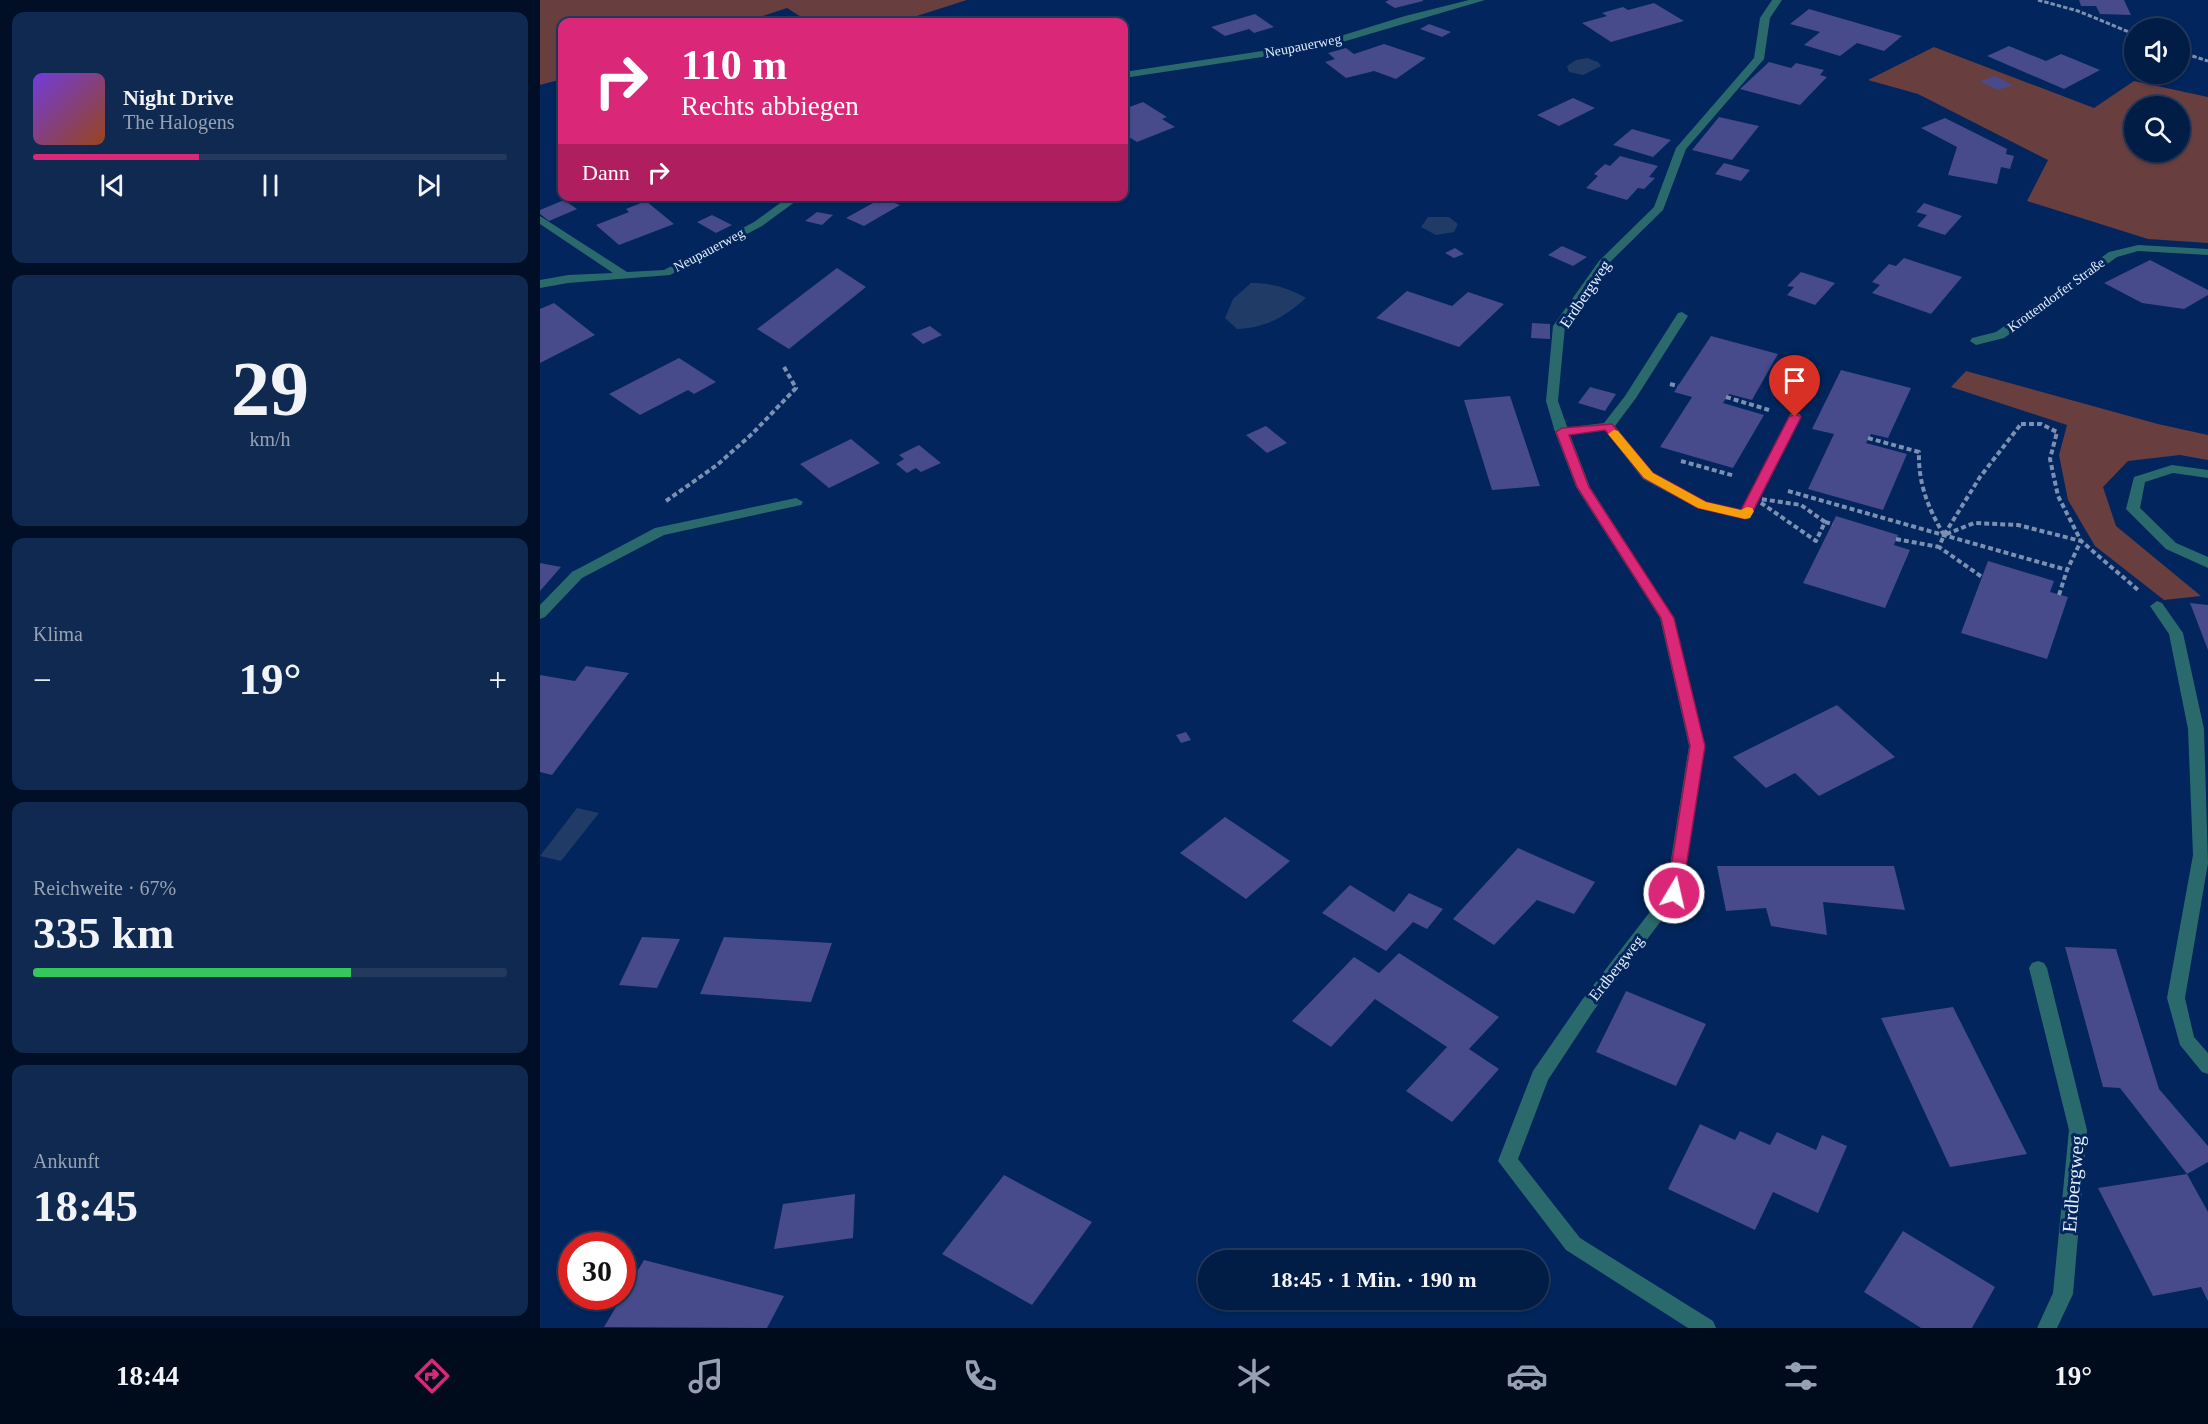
<!DOCTYPE html>
<html lang="de">
<meta charset="utf-8">
<style>
:root{--surface:#011c45;--page:#0f2950;--text:#f1f3f6;--muted:#96a1b3;--line:#233a5e;--accent:#db2777}
body{margin:0;font-family:"Times New Roman",serif;background:var(--page);color:var(--text);height:100vh;display:flex;flex-direction:column;font-size:22px;white-space:nowrap}
*{box-sizing:border-box;margin:0}
p{font-size:20px;color:var(--muted)}
.icon{flex:none;width:33px;height:33px;fill:none;stroke:currentColor;stroke-width:2;stroke-linecap:round;stroke-linejoin:round}
.map{position:relative;flex:1;overflow:hidden}
.sheet{display:flex;flex-direction:column;gap:12px;padding:12px;background:#010f26;width:540px}
.sheet>*{flex:none}
.guide{position:absolute;left:18px;top:18px;width:570px;height:183px;border-radius:12px;box-shadow:0 2px 4px #0004,0 0 0 2px var(--line);background:#db2777;color:#fff;overflow:hidden}
.tools{position:absolute;left:1584px;top:18px;display:grid;gap:12px}
.tools a{display:grid;place-items:center;width:66px;height:66px;border-radius:50%;background:var(--surface);box-shadow:0 2px 4px #0004,0 0 0 2px var(--line);font-size:30px}
.speed{position:absolute;left:18px;top:1232px;display:flex;gap:12px;font-size:30px;font-weight:700;text-align:center}
.speed>*{display:grid;place-content:center;width:78px;height:78px;border-radius:50%;background:var(--surface);box-shadow:0 2px 4px #0004,0 0 0 2px var(--line);line-height:1}
.speed .limit{border:9px solid #d22;background:#fff;color:#111}
.pin{position:absolute;display:grid;place-items:center;width:51px;height:51px;color:#fff;margin:-62px -26px;border-radius:50% 50% 50% 0;rotate:-45deg;box-shadow:0 0 6px #0007}
.pin .icon{rotate:45deg}
.me{position:absolute;width:66px;margin:-33px;rotate:9deg;stroke-linejoin:round;filter:drop-shadow(0 0 4px #0008)}
.turn{display:flex;align-items:center;gap:21px;height:126px;padding:0 24px;font-size:27px}
.turn .icon{width:78px;height:78px;stroke-width:2.5}
.turn b{display:block;font-size:42px;line-height:51px}
.then{display:flex;align-items:center;height:57px;padding:0 24px;background:#0003;gap:12px;font-size:22px}
.big{font-size:45px;font-weight:600;line-height:1.1}
.sheet .tile{flex:1;display:flex;flex-direction:column;justify-content:center;gap:9px;min-width:0;padding:0 21px;border-radius:12px;background:var(--page)}
.sheet .dial{align-items:center;gap:0}
.dial b{font-size:78px;line-height:1}
.song{display:flex;align-items:center;gap:18px}
.cover{width:72px;height:72px;border-radius:9px;background:linear-gradient(135deg,hsl(260 70% 55%),hsl(20 70% 35%))}
.played{height:6px;border-radius:3px;background:linear-gradient(90deg,var(--accent) 35%,var(--line) 35%)}
.keys{display:flex;justify-content:space-around;direction:ltr}
.heat{display:flex;justify-content:space-between;align-items:center;font-size:33px;direction:ltr}
.charge{height:9px;border-radius:4px;background:linear-gradient(90deg,#34c759 67%,var(--line) 0)}
.trip{position:absolute;left:658px;top:1250px;width:351px;height:60px;border-radius:30px;background:var(--surface);box-shadow:0 2px 4px #0004,0 0 0 2px var(--line);font-weight:600;line-height:60px;text-align:center}
.tabs{display:flex;height:96px;justify-content:space-around;align-items:center;background:#000b1c;color:var(--muted)}
.tabs .icon{width:42px;height:42px}
.tabs .on{color:var(--accent)}
.tabs b{font-size:27px;color:var(--text)}
main{display:flex;flex:1;min-height:0}
.map>svg:first-child{display:block}
.green{fill:#683e3f;fill-rule:evenodd}
.water{fill:#203c66}
.building{fill:#474a8b}
.lines{fill:none;stroke-linecap:round;stroke-linejoin:round}
.path-far1{stroke:#7c91b2;stroke-width:3;stroke-dasharray:4.5 2;stroke-linecap:butt}
.path{stroke:#7c91b2;stroke-width:4;stroke-dasharray:5 3;stroke-linecap:butt}
.lane{fill:#2b6a6c;fill-rule:evenodd}
.street{fill:#2b6a6c;fill-rule:evenodd}
.route{fill:#db2777;stroke:#8e194d;stroke-width:1.5}
.slow{fill:#f59e0b}
.labels{text-anchor:middle;dominant-baseline:central;stroke-width:6;stroke-linejoin:round;paint-order:stroke}
.far-street-label{font-size:14px;fill:#e3ecfa;stroke:#01255c}
.street-label{font-size:16px;fill:#e3ecfa;stroke:#01255c}
.near-street-label{font-size:20px;fill:#e3ecfa;stroke:#01255c}
</style>
<main>
<section class="sheet">
<div class="tile">
<div class="song"><i class="cover"></i><div><b>Night Drive</b><p>The Halogens</p></div></div>
<div class="played"></div>
<div class="keys"><svg class="icon" aria-label="previous" viewBox="0 0 24 24"><path d="M18 5L8 12l10 7zM5 5v14"/></svg><svg class="icon" aria-label="pause" viewBox="0 0 24 24"><path d="M8 5v14M16 5v14"/></svg><svg class="icon" aria-label="next" viewBox="0 0 24 24"><path d="M6 5l10 7-10 7zM19 5v14"/></svg></div>
</div>
<div class="tile dial"><b>29</b><p>km/h</p></div>
<div class="tile"><p>Klima</p>
<div class="heat"><a>−</a><b class="big">19°</b><a>+</a></div>
</div>
<div class="tile"><p>Reichweite · 67%</p><b class="big">335 km</b><div class="charge"></div></div>
<div class="tile"><p>Ankunft</p><b class="big">18:45</b></div>
</section>
<div class="map">
<svg width="1668" height="1328" viewBox="0 0 1668 1328">
<rect width="100%" height="100%" fill="#01255c"/>
<!-- green -->
<path class="green" d="M0 0H427L358 22H269L247 8 205 22H22V79L0 85Z
M1394 47 1554 108 1594 81 1668 97V243L1608 239 1487 201 1508 160 1378 94 1328 80ZM1594 106H1640V152H1594Z
M1426 371 1618 424 1668 435V460L1640 455 1588 461 1563 487 1576 526 1661 596 1624 600 1555 546 1528 500 1519 455 1527 425 1411 387Z"/>
<!-- water -->
<path class="water" d="M1047 58 1058 62 1061 66 1043 75 1029 72 1027 66 1036 60Z
M888 217H909L918 224 914 232 896 235 881 227Z
M711 283C732 283 748 288 766 298 746 316 726 328 697 329L685 318 693 299Z
M37 808 59 813 21 861 0 856Z"/>
<!-- building -->
<path class="building" d="M849 0H883V1L855 8 845 2Z
M1539 0H1584L1591 15 1560 14 1556 6H1541Z
M1114 3 1144 21 1071 42 1042 23 1067 16 1062 13 1083 7 1088 10Z
M1269 9 1362 36 1344 51 1317 43 1300 56 1264 45 1280 32 1250 24Z
M715 14 734 27 714 33 709 29 685 36 671 27Z
M889 24 911 32 902 37 880 29Z
M844 44 886 58 856 79 834 71 806 78 785 62 795 59 788 53 806 48 814 54Z
M1469 46 1506 61 1521 54 1560 70 1524 89 1447 56Z
M1229 62 1251 68 1256 63 1284 70 1280 75 1287 77 1260 105 1200 89Z
M1455 76 1473 85 1458 90 1440 81Z
M1033 98 1055 108 1019 126 997 115Z
M603 102 627 117 622 119 635 127 597 142 584 134V109Z
M1179 117 1219 126 1192 160 1152 150Z
M1405 118 1467 149 1466 154 1474 156 1470 169 1461 167 1457 184 1408 175 1417 147 1381 128Z
M1092 129 1131 140 1113 157 1073 145Z
M1080 156 1118 166 1109 177 1115 178 1104 189 1098 188 1087 200 1046 188 1058 176 1054 174 1065 164 1070 166Z
M1184 163 1210 170 1201 181 1175 174Z
M342 198 360 205 324 226 306 218Z
M24 200 37 209 9 221 0 214V210Z
M106 201 134 224 79 245 56 225 89 212 86 209Z
M1384 203 1422 216 1405 235 1377 226 1387 215 1376 212Z
M277 212 293 215 282 225 265 221Z
M172 215 192 225 176 233 157 222Z
M1022 246 1047 257 1033 266 1008 255Z
M915 248 924 254 914 258 905 253Z
M1364 258 1422 277 1391 314 1332 293 1340 285 1332 282 1349 264 1356 266Z
M1610 260 1668 290V295L1644 309 1602 303 1564 283Z
M297 268 326 287 249 349 217 329Z
M1261 272 1295 283 1275 305 1247 295 1254 287 1247 286Z
M867 291 912 306 928 292 964 304 919 347 836 318Z
M14 303 55 335 0 363V309Z
M992 323 1010 324V339L991 338Z
M390 326 402 335 383 344 371 334Z
M1171 336 1238 354 1212 400 1189 394 1183 403 1224 415 1193 468 1120 447 1152 397 1134 392Z
M139 358 176 382 154 394 148 390 100 415 69 394Z
M1301 370 1371 388 1348 438 1331 434 1326 443 1367 454 1343 510 1268 489 1294 434 1272 429Z
M1050 387 1076 394 1065 411 1038 403Z
M970 396 1000 486 952 490 924 400Z
M726 426 747 443 727 453 706 435Z
M311 439 340 463 289 488 260 464Z
M379 445 401 463 381 472 376 468 367 473 356 464 364 459 359 455Z
M1296 516 1358 535 1354 545 1370 550 1345 608 1263 583Z
M1448 561 1514 581 1510 592 1528 597 1507 659 1421 633Z
M0 563 21 567 0 591Z
M1650 603 1668 605V650Z
M46 666 89 673 12 775 0 772V675L35 681Z
M1297 705 1355 757 1279 796 1255 773 1226 788 1193 757Z
M646 732 651 740 641 743 636 735Z
M685 817 750 861 706 899 640 853Z
M978 848 1055 882 1034 914 997 900 954 945 913 919Z
M1177 866H1354L1365 910 1283 902 1287 935 1231 926 1226 908 1186 911Z
M810 885 854 912 869 893 903 909 887 929 873 922 846 951 782 913Z
M102 937 140 939 117 988 79 985Z
M184 937 292 943 271 1002 160 994Z
M1525 947 1576 949 1619 1089 1668 1146V1162L1647 1174 1668 1212V1301L1661 1287 1613 1296 1558 1188 1647 1174 1580 1088 1563 1087Z
M859 953 959 1017 929 1049 959 1069 912 1122 866 1091 907 1047 835 999 791 1047 752 1021 814 957 839 973Z
M1086 991 1166 1024 1136 1086 1056 1052Z
M1413 1007 1487 1154 1410 1167 1341 1018Z
M1160 1124 1195 1140 1200 1131 1230 1145 1237 1132 1276 1150 1282 1135 1307 1146 1278 1213 1233 1192 1215 1230 1128 1189Z
M464 1175 552 1222 492 1305 402 1254Z
M315 1194 313 1238 234 1249 243 1204Z
M1363 1231 1455 1287 1432 1328H1381L1324 1292Z
M104 1260 244 1296 227 1328 64 1327Z"/>
<g class="lines">
<!-- path-far1 -->
<path class="path-far1" d="M1498 0 1538 11 1594 34
M1640 52 1668 61"/>
<!-- path -->
<path class="path" d="M1130 384 1138 386
M1186 397 1229 410
M1481 424H1501L1517 432 1510 459 1518 496 1541 541 1478 525 1434 523 1404 535 1440 477Z
M1328 438 1379 452C1378 483 1388 508 1404 535L1399 547 1442 577
M1141 461 1195 476
M1248 491 1527 570 1541 541 1598 590
M1214 498 1261 505 1285 522 1276 541Z
M126 501 177 465 212 434 256 388 244 367
M1285 522 1293 524
M1356 539 1399 547
M1519 595 1527 570"/>
<!-- lane -->
<path class="lane" d="M929 0H945L782 48 584 78V72L781 42 865 16Z
M250 196H263L222 226 130 275 28 283 0 288V280L28 275 73 273 0 224V216L87 272 124 270 214 222Z
M1598 245 1668 249V255L1598 251 1577 257 1464 338 1436 345 1430 341 1432 338 1456 332 1569 252Z
M1142 312 1148 316 1096 398 1075 426 1113 473 1166 502 1201 510 1249 417 1250 414H1260L1261 417 1210 518 1205 519 1157 508 1103 479 1065 430 1022 436 1015 432 1022 428 1064 423 1085 396 1138 313Z
M1632 465 1668 470V478L1633 473 1605 482 1600 508 1636 543 1668 557V568L1626 549 1586 509 1594 477Z
M256 498 263 502 261 505 124 535 42 578H32L30 575 32 572 115 528Z
M1617 601 1622 603 1643 633 1664 729 1668 863 1645 998 1654 1037 1668 1053V1074L1662 1072 1640 1045 1627 998 1653 855 1648 729 1629 634 1610 606Z"/>
<!-- street -->
<path class="street" d="M1232 0H1242L1230 18 1224 59 1146 149 1123 210 1067 265 1025 326 1018 401 1029 432 1050 487 1134 618 1165 746 1142 893 1054 1010 1008 1080 978 1159 1040 1238 1173 1321 1176 1328H1148L1026 1250 958 1161 993 1071 1042 1000 1126 891 1149 746 1120 618 1036 487 1015 432 1006 401 1013 326 1059 261 1114 207 1136 148 1214 58 1220 18Z
M37 570 42 572 44 575 42 578 5 617 0 619V605L32 572Z
M1498 961 1504 963 1507 968 1547 1130 1533 1294 1517 1328H1497L1513 1293 1529 1130 1489 968 1492 963Z"/>
</g>
<!-- route -->
<path class="route" d="M1255 414 1261 417 1211 515 1205 519 1158 508 1104 478 1065 430 1029 435 1049 487 1134 618 1165 746 1142 893 1140 898H1129L1127 893 1150 746 1121 618 1037 487 1016 432 1022 428 1072 424 1113 473 1166 502 1201 510 1249 417Z"/>
<!-- slow -->
<path class="slow" d="M1074 430 1078 431 1113 473 1166 502 1201 510 1207 507 1212 508 1214 511 1210 518 1205 519 1158 508 1104 478 1068 434Z"/>
<g class="labels">
<!-- far-street labels -->
<g class="far-street-label">
<text transform="translate(763 46) rotate(-11)">Neupauerweg</text>
<text transform="translate(169 250) rotate(-28)">Neupauerweg</text>
<text transform="translate(1516 295) rotate(-36)">Krottendorfer Straße</text>
</g>
<!-- street labels -->
<g class="street-label">
<text transform="translate(1045 294) rotate(-56)">Erdbergweg</text>
<text transform="translate(1076 968) rotate(-52)">Erdbergweg</text>
</g>
<!-- near-street labels -->
<g class="near-street-label">
<text transform="translate(1533 1184) rotate(-85)">Erdbergweg</text>
</g>
</g>
</svg>
<div class="tools">
<a><svg class="icon" aria-label="sound" viewBox="0 0 24 24"><path d="M4 9h4l5-4v14l-5-4H4zM17 9q2 3 0 6"/></svg></a>
<a><svg class="icon" aria-label="search" viewBox="0 0 24 24"><circle cx="10" cy="10" r="6"/><path d="M15 15l6 6"/></svg></a>
</div>
<div class="speed"><div class="limit">30</div></div>
<div class="pin" style="left:1255px;top:417px;background:#d93025"><svg class="icon" aria-label="arrive" viewBox="0 0 24 24"><path d="M6 21V4h12l-3 4 3 4H6"/></svg></div>
<svg class="me" style="left:1134px;top:893px" viewBox="-20 -20 40 40"><circle r="17" fill="#db2777" stroke="#fff" stroke-width="3"/><path d="M0-11L8 9 0 5-8 9z" fill="#fff"/></svg>
<div class="trip">18:45 · 1 Min. · 190 m</div>
<div class="guide">
<div class="turn"><svg class="icon" aria-label="right" viewBox="0 0 24 24"><path d="M7 20v-9h11M14 6l5 5-5 5"/></svg><div><b>110 m</b>Rechts abbiegen</div></div>
<div class="then">Dann<svg class="icon" aria-label="right" viewBox="0 0 24 24"><path d="M7 20v-9h11M14 6l5 5-5 5"/></svg></div>
</div>
</div>
</main>
<nav class="tabs">
<b>18:44</b>
<svg class="icon on" aria-label="directions" viewBox="0 0 24 24"><path d="M12 3l9 9-9 9-9-9zM9 14v-3h6M13 9l2 2-2 2"/></svg>
<svg class="icon" aria-label="music" viewBox="0 0 24 24"><path d="M9 18V5l10-2v13"/><circle cx="6" cy="18" r="3"/><circle cx="16" cy="16" r="3"/></svg>
<svg class="icon" aria-label="phone" viewBox="0 0 24 24"><path d="M5 4h4l2 5-3 2q2 4 5 5l2-3 5 2v4C11 20 4 13 5 4z"/></svg>
<svg class="icon" aria-label="climate" viewBox="0 0 24 24"><path d="M12 3v18M4 7l16 10M4 17L20 7"/></svg>
<svg class="icon" aria-label="car" viewBox="0 0 24 24"><path d="M5 17H2v-5l4-1 3-4h7l3 4 3 1v5h-3M9 17h6M6 11h13"/><circle cx="7" cy="17" r="2"/><circle cx="17" cy="17" r="2"/></svg>
<svg class="icon" aria-label="filters" viewBox="0 0 24 24"><path d="M4 7h16M4 17h16"/><circle cx="9" cy="7" r="2"/><circle cx="15" cy="17" r="2"/></svg>
<b>19°</b>
</nav>
